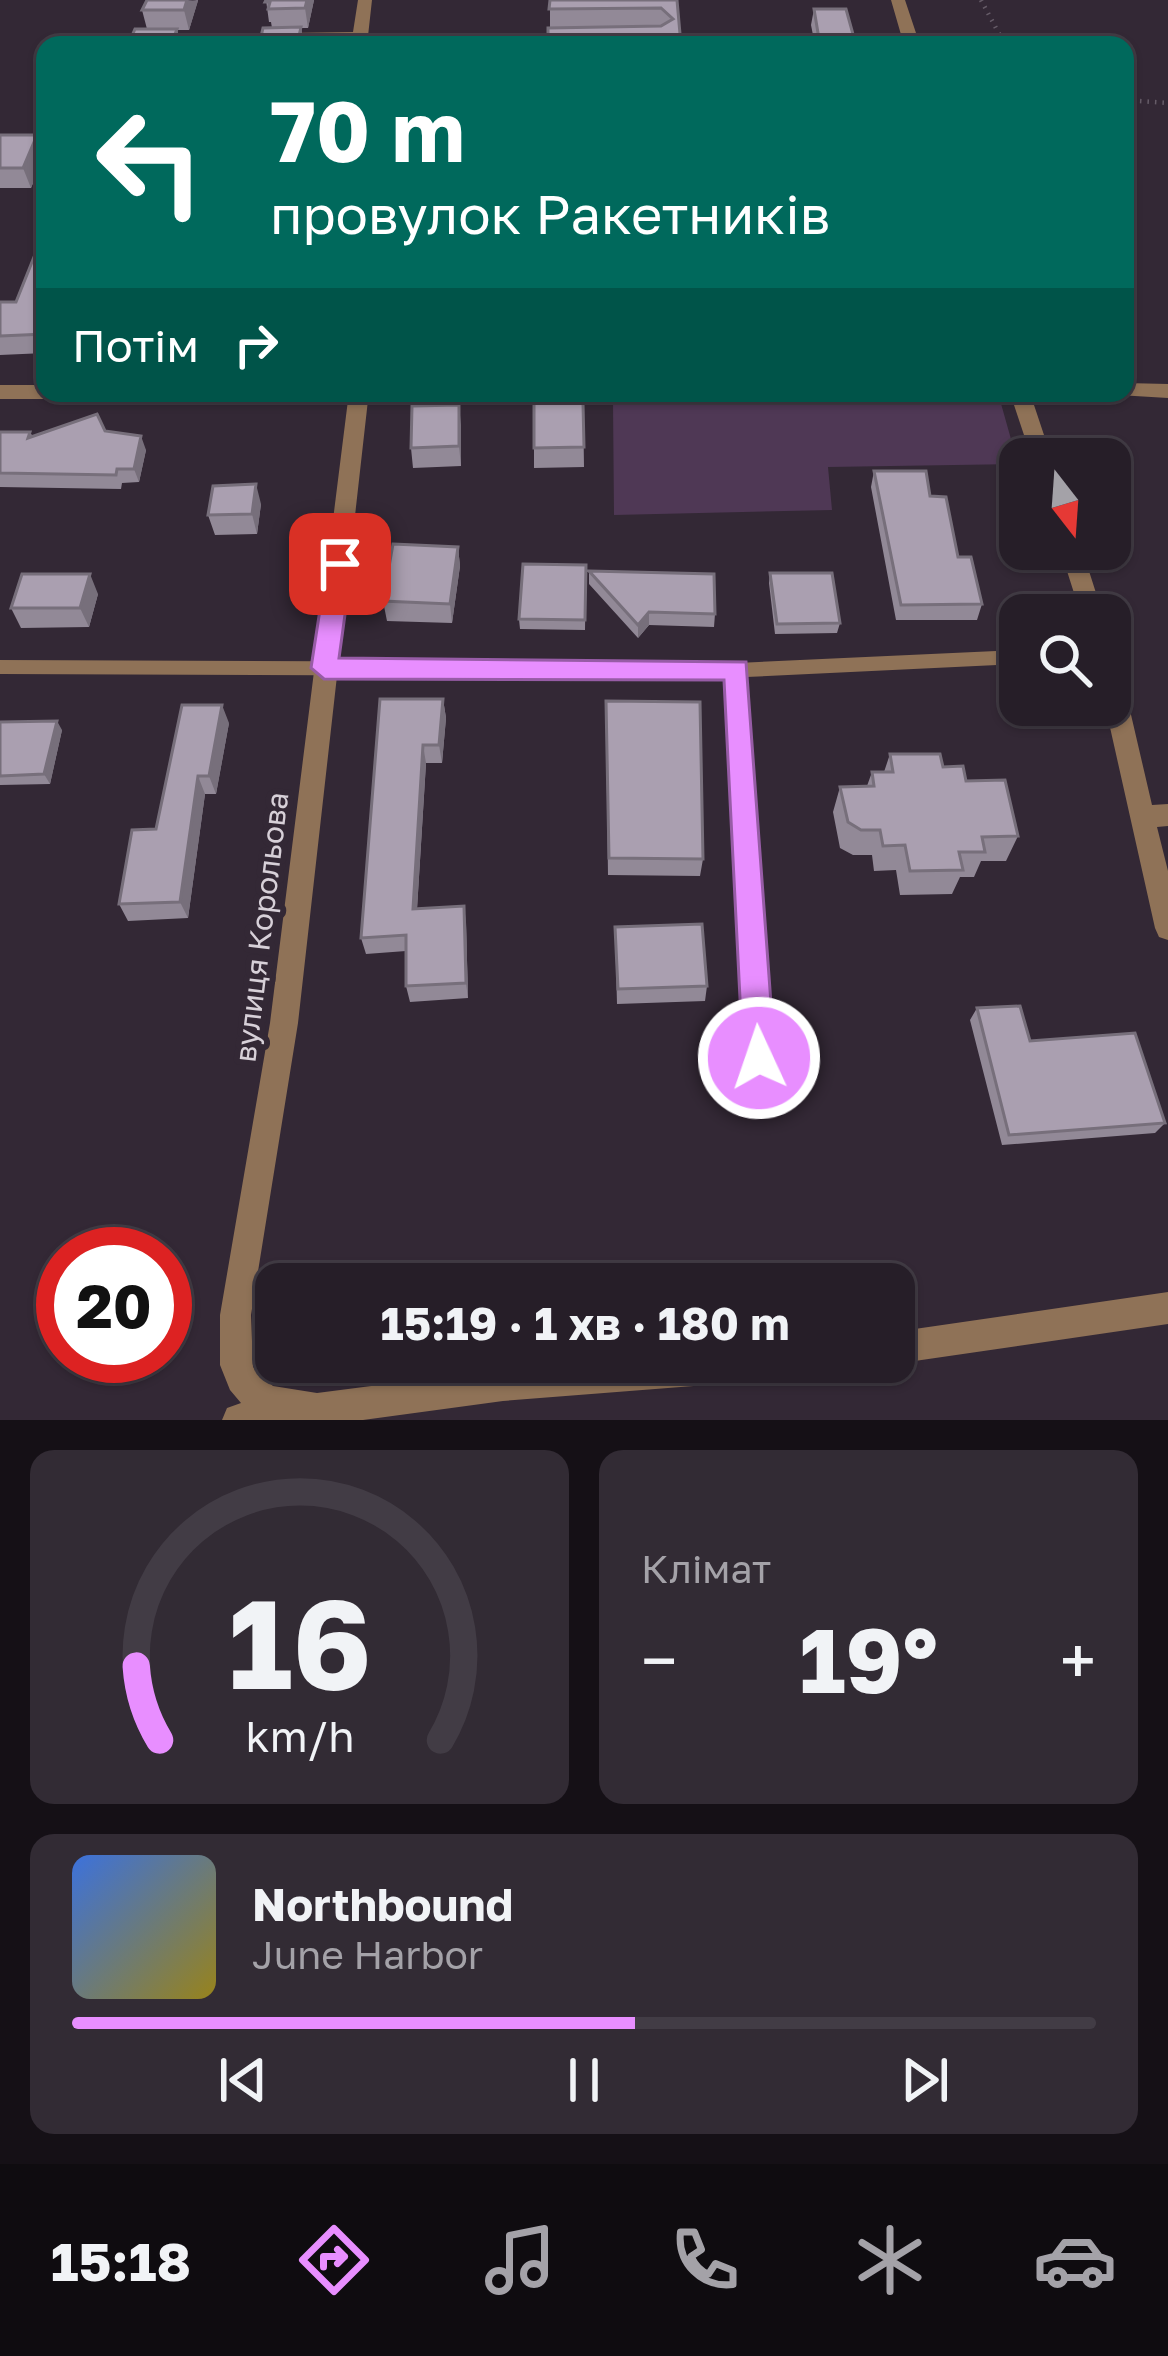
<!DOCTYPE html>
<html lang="uk">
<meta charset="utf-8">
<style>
:root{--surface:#261e28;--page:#322b34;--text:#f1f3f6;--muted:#a4a2a8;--line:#423c45;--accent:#e88eff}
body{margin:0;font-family:"Golos Text",sans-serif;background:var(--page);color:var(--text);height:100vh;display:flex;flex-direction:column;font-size:45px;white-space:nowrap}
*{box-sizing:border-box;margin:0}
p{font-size:39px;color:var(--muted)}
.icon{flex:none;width:66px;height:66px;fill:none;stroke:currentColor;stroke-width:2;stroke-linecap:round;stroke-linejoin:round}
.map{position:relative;height:1420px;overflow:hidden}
.side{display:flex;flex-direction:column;gap:30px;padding:30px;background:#151016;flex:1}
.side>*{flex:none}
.banner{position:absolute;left:36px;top:36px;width:1098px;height:366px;border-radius:24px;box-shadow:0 3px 9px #0004,0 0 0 3px var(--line);background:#00695c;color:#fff;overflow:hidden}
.needle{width:78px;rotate:163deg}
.tools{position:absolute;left:999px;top:438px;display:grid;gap:24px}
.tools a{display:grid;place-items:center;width:132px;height:132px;border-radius:24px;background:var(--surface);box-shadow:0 3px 9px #0004,0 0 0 3px var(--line);font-size:60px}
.speed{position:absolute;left:36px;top:1227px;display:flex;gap:24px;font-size:60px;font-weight:700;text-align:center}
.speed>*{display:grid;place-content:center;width:156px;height:156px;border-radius:50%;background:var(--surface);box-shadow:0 3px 9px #0004,0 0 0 3px var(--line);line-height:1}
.speed .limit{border:18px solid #d22;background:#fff;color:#111}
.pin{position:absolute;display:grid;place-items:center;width:102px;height:102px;color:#fff;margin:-51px;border-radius:24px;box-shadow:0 6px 18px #0006}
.me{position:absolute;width:132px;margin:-66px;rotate:357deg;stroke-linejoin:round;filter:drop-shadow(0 0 9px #0008)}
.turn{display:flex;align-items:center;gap:42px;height:252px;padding:0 36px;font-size:54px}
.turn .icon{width:156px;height:156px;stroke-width:2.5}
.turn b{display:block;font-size:84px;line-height:102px}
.then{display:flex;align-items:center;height:114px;padding:0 36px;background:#0003;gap:24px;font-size:45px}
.big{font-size:90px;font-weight:700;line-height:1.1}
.side .tile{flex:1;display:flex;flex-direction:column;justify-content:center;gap:18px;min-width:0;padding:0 42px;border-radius:24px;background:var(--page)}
.side .dial{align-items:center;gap:0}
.dial svg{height:312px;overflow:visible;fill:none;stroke:var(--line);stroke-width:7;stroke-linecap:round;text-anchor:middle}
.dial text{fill:var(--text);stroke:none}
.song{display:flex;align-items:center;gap:36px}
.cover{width:144px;height:144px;border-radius:18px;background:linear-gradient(135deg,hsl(220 70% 55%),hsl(50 70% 35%))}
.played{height:12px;border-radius:6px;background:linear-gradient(90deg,var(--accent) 55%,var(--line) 55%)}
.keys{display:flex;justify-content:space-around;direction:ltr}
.heat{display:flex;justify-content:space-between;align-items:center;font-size:66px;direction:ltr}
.side .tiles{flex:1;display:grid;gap:30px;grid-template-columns:1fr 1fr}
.tile:last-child{grid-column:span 2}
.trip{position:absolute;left:255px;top:1263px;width:660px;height:120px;border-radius:24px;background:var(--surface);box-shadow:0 3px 9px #0004,0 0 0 3px var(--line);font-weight:700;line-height:120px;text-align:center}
.tab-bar{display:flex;height:192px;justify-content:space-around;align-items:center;background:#0f0c10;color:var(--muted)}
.tab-bar .icon{width:84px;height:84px}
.tab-bar .active{color:var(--accent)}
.tab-bar b{font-size:54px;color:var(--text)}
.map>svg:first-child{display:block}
.green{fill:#4f3855}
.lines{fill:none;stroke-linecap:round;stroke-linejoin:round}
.path{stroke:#665c68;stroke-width:4.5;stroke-dasharray:1.5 6;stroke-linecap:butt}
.lane{fill:#8f7257;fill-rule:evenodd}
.street{fill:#8f7257;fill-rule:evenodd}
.wall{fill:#928997}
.shaded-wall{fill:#776f7b}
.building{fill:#aa9fb0;stroke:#776f7b;stroke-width:3}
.route{fill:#e88eff;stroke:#975ca6;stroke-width:3}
.labels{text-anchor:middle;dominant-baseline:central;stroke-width:12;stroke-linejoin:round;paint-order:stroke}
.street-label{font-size:30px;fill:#d7d0d8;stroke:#332835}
</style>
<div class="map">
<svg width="1168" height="1420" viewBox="0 0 1168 1420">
<rect width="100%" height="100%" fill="#332835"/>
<!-- green -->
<path class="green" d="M846 393H998L1018 464 828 467 832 510 614 515 613 402Z"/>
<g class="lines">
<!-- path -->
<path class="path" d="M981 0 1005 45
M1125 100 1168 103"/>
<!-- lane -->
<path class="lane" d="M1020 650V664L746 677 770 1058 767 1065 759 1068 751 1065 748 1058 729 677 0 674V660L737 663Z"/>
<!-- street -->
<path class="street" d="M358 0H372L368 36 579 33 587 38 579 43 351 45 352 42 146 45 138 40 146 35 353 32Z
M891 0H905L920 45H904Z
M1125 383 1168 384V398L1118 395 1125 393Z
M0 385H45V393H54L45 399H0Z
M308 393H438L428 400H368L298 1023 251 1315 253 1367 273 1386 317 1393 503 1369 589 1362H811L806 1373 795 1378 503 1401 363 1420H222L227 1408 241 1403 230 1390 220 1365V1315L270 1023 348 400H318Z
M1010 393H1030L1052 459H1032Z
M1060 549H1082L1103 615H1081Z
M1110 667 1118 669 1122 676 1152 805 1168 804V826L1157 827 1168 871V940L1159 937 1155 928 1105 705H1110Z
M1168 1292V1324L894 1364 889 1362H894V1332Z"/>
</g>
<!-- wall -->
<path class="wall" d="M198 0 189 30H177L181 45 147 29 142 10Z
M266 0H314L308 28H301L304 45H259L272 28 271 22H269Z
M550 0H677L681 45 550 28Z
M814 9 856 45H815L811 25Z
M0 135H37L44 156 31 188H0Z
M45 247V353L0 355V302H16Z
M583 403 584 467 534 468V448Z
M461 425V466L413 468 411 448Z
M105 431 146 450 139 482 122 483 121 489 0 487V432H30L33 437Z
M874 471 930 496 982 604 977 620H896L871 487Z
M261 504 257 534 215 535 208 515Z
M458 547 460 566 452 623 387 621 383 601Z
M586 565 585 630 520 629 519 619Z
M589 571 715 614 714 627 649 625 638 638 589 584Z
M770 573 840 623 837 633 775 634 769 583Z
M98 594 89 627 21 628 11 608Z
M380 699H443L446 718 442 763H426L417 909 466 922 468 998 410 1002 406 986V951L366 954 361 938Z
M606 720 703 859 700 876 608 875Z
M0 722 62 730 50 784 0 785Z
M229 723 216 794H205L188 918 128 921 119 904 156 829Z
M890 754 943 767 966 781 1018 836 1006 861H981L974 877H960L952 894 900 895 896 870 874 871 872 855H853L840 848 833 812 840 787 867 786 872 772H884Z
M615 927 707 986 705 1001 617 1004Z
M977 1008 1030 1041 1165 1123 1155 1133 1002 1145 970 1020Z"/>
<!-- shaded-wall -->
<path class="shaded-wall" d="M187 0 198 1 189 30 184 10Z
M307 0H314L308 28 305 8Z
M301 27 304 45H297Z
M177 29 181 45H171Z
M37 135 44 156 31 188 23 168Z
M459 405 461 425V466L459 446Z
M141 436 146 450 139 482 134 469Z
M256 484 261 504 257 534 252 514Z
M458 547 460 566 452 623 450 604Z
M90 574 98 594 89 627 80 608Z
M649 612V625L638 638V625Z
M443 699 446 718 442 763 439 745Z
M222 705 229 723 216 794 209 776Z
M57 721 62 730 50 784 44 774Z
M423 745 426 763 416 926 413 909Z
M198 776 205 794 188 918 180 902Z
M464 906 466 922 468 998 466 983Z"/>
<!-- building -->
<path class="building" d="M147 0H187L184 10H142Z
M266 0H307L305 8 268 9 270 2H265Z
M550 0H677L681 45H548V28L661 26 673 19 661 8 549 9Z
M814 9H846L856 45H820Z
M301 27 297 45H259L263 28Z
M135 29H177L171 45H128Z
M0 135H37L23 168H0Z
M38 247H45V334L0 336V302H16Z
M534 403H583L584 447 534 448Z
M459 405V446L411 448 412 406Z
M97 414 105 431 141 436 134 469H117L116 475 0 473V432H30L28 438Z
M874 471H926L930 496 946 497 958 557H971L982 604 901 605Z
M256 484 252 514 208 515 213 486Z
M393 544 458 547 450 604 383 601Z
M523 564 586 565 585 620 519 619Z
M589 571 714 574 715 614 649 612 638 625Z
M770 573H832L840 623 777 624Z
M22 574H90L80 608H11Z
M380 699H443L439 745H423L413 909 464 906 466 983 406 986V935L361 938Z
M606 701 700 702 703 859 609 858Z
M182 705H222L209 776H198L180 902 119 904 132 830 156 829Z
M57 721 44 774 0 776V722Z
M890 754H940L943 767 963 766 966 781 1005 780 1018 836 982 837 985 852H959L963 870 910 871 905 845 883 846 880 830H861L848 822 840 787 874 786 872 772H893Z
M702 924 707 986 618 989 615 927Z
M1020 1006 1030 1041 1135 1033 1165 1123 1009 1135 977 1008Z"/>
<!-- route -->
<path class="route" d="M340 555 352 564 339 658 746 662 775 1058 770 1069 759 1073 747 1069 743 1058 724 680 324 679 311 668 327 564Z"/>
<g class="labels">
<!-- street labels -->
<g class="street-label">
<text transform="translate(261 927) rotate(-83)">вулиця Корольова</text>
</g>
</g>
</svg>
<div class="tools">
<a><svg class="needle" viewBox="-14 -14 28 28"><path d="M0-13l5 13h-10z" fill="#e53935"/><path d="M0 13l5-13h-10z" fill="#a4a2a8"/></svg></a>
<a><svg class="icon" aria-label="search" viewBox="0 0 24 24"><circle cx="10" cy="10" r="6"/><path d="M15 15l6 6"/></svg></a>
</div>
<div class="speed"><div class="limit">20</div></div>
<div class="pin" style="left:340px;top:564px;background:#d93025"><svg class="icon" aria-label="arrive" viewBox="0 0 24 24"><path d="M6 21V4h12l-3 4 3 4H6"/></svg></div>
<svg class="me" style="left:759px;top:1058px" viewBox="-20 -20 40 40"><circle r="17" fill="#e88eff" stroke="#fff" stroke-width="3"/><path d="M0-11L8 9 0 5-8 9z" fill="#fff"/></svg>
<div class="trip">15:19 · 1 хв · 180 m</div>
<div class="banner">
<div class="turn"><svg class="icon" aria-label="left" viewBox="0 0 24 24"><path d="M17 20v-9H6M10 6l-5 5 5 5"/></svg><div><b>70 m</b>провулок Ракетників</div></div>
<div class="then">Потім<svg class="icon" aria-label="right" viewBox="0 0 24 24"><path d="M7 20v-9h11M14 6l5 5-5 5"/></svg></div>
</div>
</div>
<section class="side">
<div class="tiles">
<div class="tile dial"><svg viewBox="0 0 100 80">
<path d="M14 69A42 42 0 1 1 86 69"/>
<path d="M14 69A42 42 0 0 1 8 50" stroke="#e88eff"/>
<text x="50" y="56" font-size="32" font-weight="700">16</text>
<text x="50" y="72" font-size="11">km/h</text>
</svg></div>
<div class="tile"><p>Клімат</p>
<div class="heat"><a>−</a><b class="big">19°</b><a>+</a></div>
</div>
<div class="tile">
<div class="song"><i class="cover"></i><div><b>Northbound</b><p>June Harbor</p></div></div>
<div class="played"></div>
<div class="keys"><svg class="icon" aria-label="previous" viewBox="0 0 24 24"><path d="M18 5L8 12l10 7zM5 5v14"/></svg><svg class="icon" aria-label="pause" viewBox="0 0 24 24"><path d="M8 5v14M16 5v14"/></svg><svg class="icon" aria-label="next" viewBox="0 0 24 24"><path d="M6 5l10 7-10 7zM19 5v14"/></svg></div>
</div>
</div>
</section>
<nav class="tab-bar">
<b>15:18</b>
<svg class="icon active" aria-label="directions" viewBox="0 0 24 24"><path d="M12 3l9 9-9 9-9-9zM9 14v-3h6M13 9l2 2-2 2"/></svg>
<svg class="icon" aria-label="music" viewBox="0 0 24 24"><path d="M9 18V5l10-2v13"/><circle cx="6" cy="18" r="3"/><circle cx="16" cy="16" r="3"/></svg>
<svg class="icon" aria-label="phone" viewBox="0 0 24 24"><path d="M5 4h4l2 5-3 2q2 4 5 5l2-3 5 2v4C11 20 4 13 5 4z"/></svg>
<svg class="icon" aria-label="climate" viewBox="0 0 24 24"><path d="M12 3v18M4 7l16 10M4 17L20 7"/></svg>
<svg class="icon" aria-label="car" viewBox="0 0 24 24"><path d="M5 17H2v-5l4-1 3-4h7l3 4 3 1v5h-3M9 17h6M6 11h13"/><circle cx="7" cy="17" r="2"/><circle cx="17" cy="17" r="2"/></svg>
</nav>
